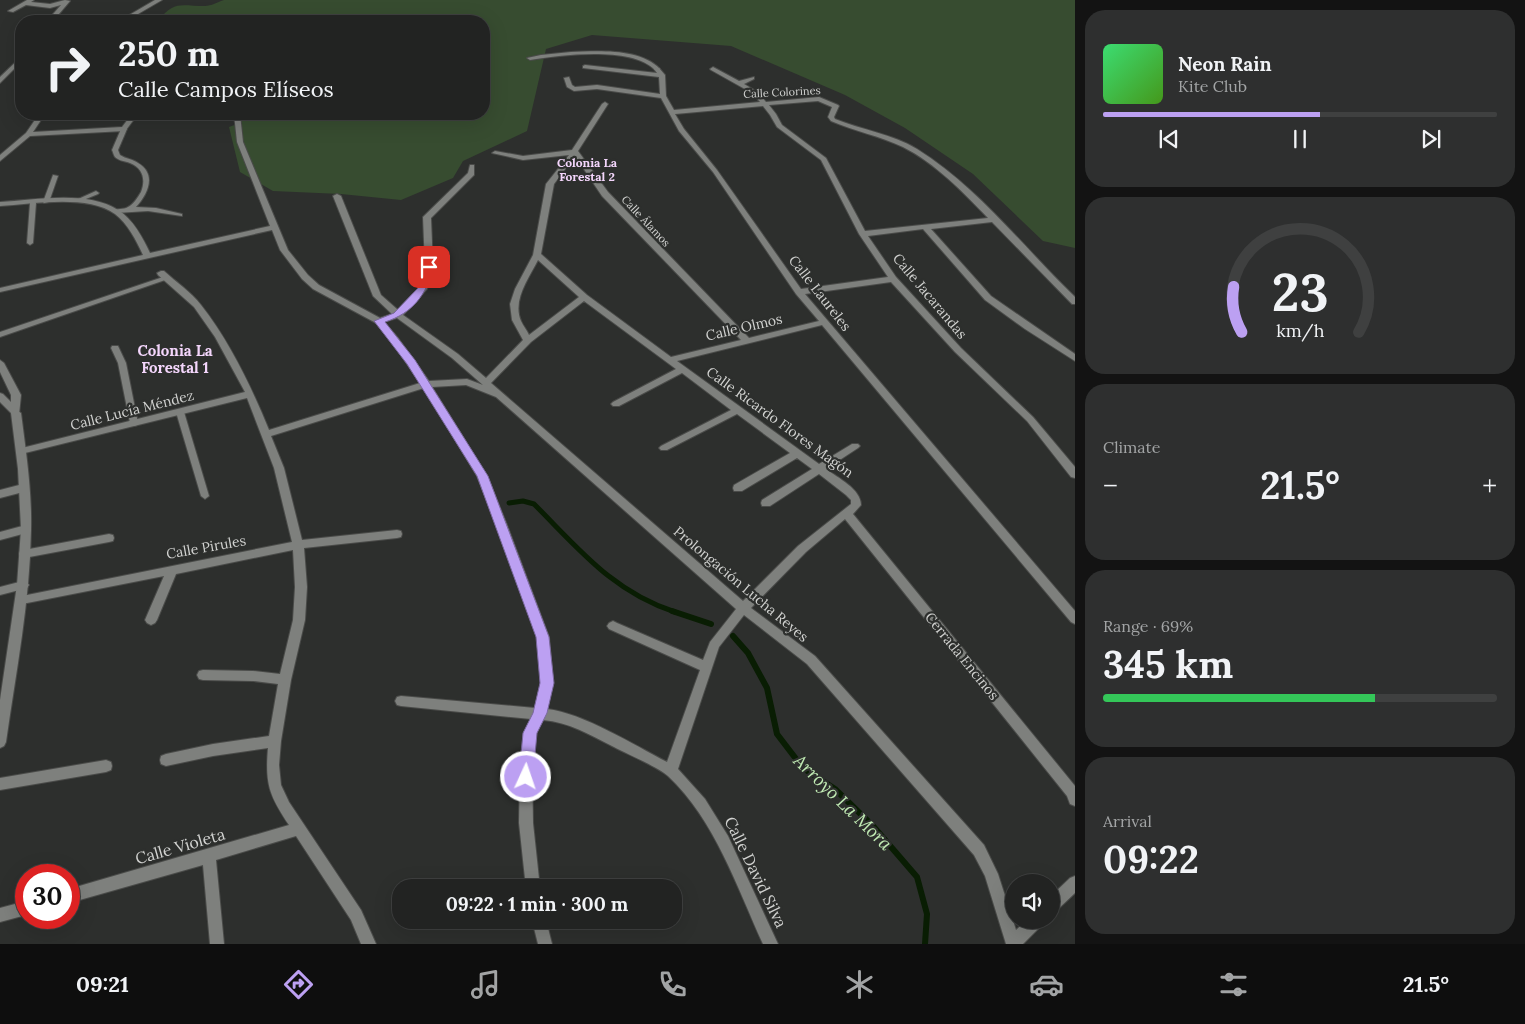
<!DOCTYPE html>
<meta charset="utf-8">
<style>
:root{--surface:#222322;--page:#2e2f2f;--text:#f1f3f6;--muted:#a2a4a5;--line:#3f4040;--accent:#bca0f2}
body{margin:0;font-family:Lora,serif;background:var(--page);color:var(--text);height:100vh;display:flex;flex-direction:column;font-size:19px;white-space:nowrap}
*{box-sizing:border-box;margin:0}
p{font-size:16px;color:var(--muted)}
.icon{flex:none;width:28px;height:28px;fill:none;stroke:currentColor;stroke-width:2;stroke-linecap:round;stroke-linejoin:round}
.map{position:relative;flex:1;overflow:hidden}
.details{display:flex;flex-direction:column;gap:10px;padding:10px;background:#131313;width:450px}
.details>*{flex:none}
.top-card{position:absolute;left:15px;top:15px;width:475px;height:105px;border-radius:20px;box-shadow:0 5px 20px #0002,0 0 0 1px var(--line);background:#222322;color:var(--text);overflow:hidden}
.tools{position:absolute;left:1005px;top:874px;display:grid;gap:10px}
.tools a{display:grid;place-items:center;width:55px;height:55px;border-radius:50%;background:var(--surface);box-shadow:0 5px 20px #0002,0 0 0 1px var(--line);font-size:25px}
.speed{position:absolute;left:15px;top:864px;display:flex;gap:10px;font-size:25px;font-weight:700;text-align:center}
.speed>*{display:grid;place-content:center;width:65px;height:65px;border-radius:50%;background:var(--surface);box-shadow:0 5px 20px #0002,0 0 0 1px var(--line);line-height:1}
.speed .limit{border:8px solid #d22;background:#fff;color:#111}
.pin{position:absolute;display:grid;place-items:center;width:42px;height:42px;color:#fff;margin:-21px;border-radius:10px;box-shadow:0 2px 8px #0006}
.me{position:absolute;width:55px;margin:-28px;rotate:3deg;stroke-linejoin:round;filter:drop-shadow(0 0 4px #0008)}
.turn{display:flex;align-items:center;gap:18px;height:105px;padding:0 20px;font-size:22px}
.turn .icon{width:65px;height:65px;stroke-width:2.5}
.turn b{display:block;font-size:35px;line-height:42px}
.big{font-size:38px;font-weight:700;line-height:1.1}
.details .card{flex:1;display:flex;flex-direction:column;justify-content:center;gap:8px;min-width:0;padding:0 18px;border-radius:20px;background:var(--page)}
.details .dial{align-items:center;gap:0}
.dial svg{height:130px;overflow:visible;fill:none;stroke:var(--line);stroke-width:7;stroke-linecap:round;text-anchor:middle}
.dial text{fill:var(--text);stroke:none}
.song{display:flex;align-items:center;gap:15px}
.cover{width:60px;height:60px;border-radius:8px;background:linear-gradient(135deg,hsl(140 70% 55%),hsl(100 70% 35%))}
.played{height:5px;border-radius:2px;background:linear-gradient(90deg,var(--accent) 55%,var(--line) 55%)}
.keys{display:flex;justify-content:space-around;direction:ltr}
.heat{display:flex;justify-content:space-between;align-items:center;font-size:28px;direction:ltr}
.charge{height:8px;border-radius:4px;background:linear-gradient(90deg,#34c759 69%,var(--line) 0)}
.trip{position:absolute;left:392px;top:879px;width:290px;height:50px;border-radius:20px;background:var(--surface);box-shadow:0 5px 20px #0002,0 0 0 1px var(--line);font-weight:700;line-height:50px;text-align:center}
.tabs{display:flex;height:80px;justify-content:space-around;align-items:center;background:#0e0e0e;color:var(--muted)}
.tabs .icon{width:35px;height:35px}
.tabs .current{color:var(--accent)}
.tabs b{font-size:22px;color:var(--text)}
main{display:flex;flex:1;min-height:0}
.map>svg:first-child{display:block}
.green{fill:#374c30}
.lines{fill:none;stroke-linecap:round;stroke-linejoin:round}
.stream-far1{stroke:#091d03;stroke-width:5}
.stream{stroke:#091d03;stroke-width:6}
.service-casing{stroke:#4a4b49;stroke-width:2}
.minor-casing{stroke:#4a4b49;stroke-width:2}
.tertiary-casing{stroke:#4a4b49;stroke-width:2}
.service{fill:#7e807d;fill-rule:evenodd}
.minor{fill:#7e807d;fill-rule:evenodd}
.tertiary{fill:#7e807d;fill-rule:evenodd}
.route{fill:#bca0f2;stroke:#7a689d}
.labels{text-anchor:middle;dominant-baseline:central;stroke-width:4.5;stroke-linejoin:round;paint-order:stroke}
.far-street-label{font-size:11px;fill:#d1d2d0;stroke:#2d2f2d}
.far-neighbourhood-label{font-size:12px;font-weight:bold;fill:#f4d6fc;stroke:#2d2f2d}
.street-label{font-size:14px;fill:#d1d2d0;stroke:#2d2f2d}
.neighbourhood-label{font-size:15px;font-weight:bold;fill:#f4d6fc;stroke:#2d2f2d}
.near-street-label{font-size:16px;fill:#d1d2d0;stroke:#2d2f2d}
.near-water-label{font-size:18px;font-style:italic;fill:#c1ebb4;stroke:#2d2f2d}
</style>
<main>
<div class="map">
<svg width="1075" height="944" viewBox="0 0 1075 944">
<rect width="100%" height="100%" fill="#2d2f2d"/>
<!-- green -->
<path class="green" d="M224 0H1075V248L1043 241 973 174 905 128 845 95 731 46 592 35 546 49 527 131 463 161 453 178 401 200 341 194 273 191 240 172 229 127 237 124 233 114H484V21H158C174 0 181 6 205 6 211 6 218 2 224 0Z"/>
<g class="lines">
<!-- stream-far1 -->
<path class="stream-far1" d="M509 503 523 501 534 504C579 549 613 592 675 612"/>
<!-- stream -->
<path class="stream" d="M672 611 711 624
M733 636 748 653 767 688 777 734 803 768 835 789 873 826 917 877 927 914 925 944"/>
<defs>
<path id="service" d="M571 52C598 51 640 48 660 69L655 70C631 46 562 55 530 60L527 58 541 55Z
M124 127 127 129 118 150 120 155C126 159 133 159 138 163 157 174 148 194 136 207L156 208 182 214V216L148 211 116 213 113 211C117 208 123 210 128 207 133 205 138 197 141 192 146 180 143 168 130 163 125 161 119 161 115 157 114 156 113 152 112 150L121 129Z
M53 175 58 176 49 202 44 203 43 202Z
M96 191 99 193 98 194 81 201 76 200Z
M33 201 36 203 33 243 30 245 27 243 30 203Z
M166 276 168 277V279L0 337V332Z
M112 346H118L126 363 138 423 137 425 134 426 130 423 118 363 111 348Z
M180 409 184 412 209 496 205 499 201 496 176 412Z"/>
<path id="minor" d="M27 0H34L31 2 50 4 65 0 70 1 53 21H47L61 5 50 8 26 5 13 12 8 11Z
M155 0H162L126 21H119Z
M21 57V62L0 83V77Z
M585 65 657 73 654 69 659 68 665 75 666 96 674 110 760 102 752 93 711 70 710 69 713 67 739 81 754 77V79L744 84 756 91 766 102 819 97 838 105 839 106 834 117 835 119C862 130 892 134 917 149 978 187 1024 248 1075 297V304H1072L992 222 931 229 991 296 1075 354V361L1025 329 985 300 923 229 868 236 896 277 961 348 1033 417 1075 467V478L1071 477 1027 421 955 352 891 282 805 294 1075 611V624L1071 622 822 325 677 361 819 464 852 444H858L860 446 858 448 826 469C838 478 861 489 861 505L853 514 1075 786V806L1070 804 1067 796 845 519 806 552 751 608 815 656 984 845 998 874 1016 930 1027 920H1044L1042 925 1023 944H1006L985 876 974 855 807 664 744 615 719 647 678 769 705 799 728 836 778 944H763C737 887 715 820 668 776 658 767 627 754 614 747 590 735 569 722 543 720L536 733 532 762 533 823 540 888H526L519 823 520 762 524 733 531 719 401 706 397 705 395 701 397 697 401 696 535 708 541 683 537 637 497 525 477 476 424 388 271 436 284 468 302 540 397 530 401 531 402 534 401 537 397 538 304 548 307 587 305 620 291 680 281 741 279 765 281 785 289 802 361 910 376 944H361L351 920 296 836 216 860 224 944H210L203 865 69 903V889L289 825C269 795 265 784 268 748L213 756 166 766 161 764 160 760 161 756 166 754 213 744 269 736 278 684 253 681 203 680 199 679 197 675 199 671 203 670 253 671 280 674 293 620 295 587 293 550 176 574 157 620 155 623 151 625 147 623 145 620 164 576 22 604 18 603 16 600 18 597 22 596 292 542 274 468 247 398 21 454 18 453 16 451 18 449 245 392 215 337 194 307 158 275 157 273 161 271H164C176 282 191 292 201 305 230 342 251 386 269 430L420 383 392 342 376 323 313 289 302 279 280 250 272 230 0 292V288L143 255C136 240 128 224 115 214 88 194 32 204 0 206V202C34 200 88 190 118 210 133 219 143 238 150 253L270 226 237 142 234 114H240L243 142 288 250 308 275 319 285 380 318 392 314 373 296 333 196 337 194 341 196 381 295 398 310 419 288 425 267 423 217 468 173 470 165H474V175L431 218 433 267 427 289 403 315 458 354 486 378 523 340 512 320 510 304 515 289 533 255 546 184 569 155 523 160 492 153 495 151 523 156 572 150 602 104 605 102 608 104 578 151 608 192 749 338 819 321 796 294 713 172 679 131 661 98 597 89 574 91 567 87 564 78 569 77 572 85 575 87 597 85 660 94 659 77 583 68V66ZM818 101 832 107 828 117 831 121C854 131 880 136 903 147 935 163 963 192 988 218L865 231 826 158 782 125 776 114 769 105ZM763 106 770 115 777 127 821 160 859 234 888 277 801 289 717 170 684 129 675 114ZM575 156 602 196 741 340 671 357 587 295 541 254 554 184ZM538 260 579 297 529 335C527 330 523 326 521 321 512 300 529 278 538 260ZM584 301 676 369 613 402 611 404 613 406H619L682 373 731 410 661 446 659 448 661 450H667L737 414 790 453 734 485 733 488 734 491H742L797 458 812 469 762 500 761 503 762 506H770L819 474 846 495 851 500V504L798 546 743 601 491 383 531 342ZM397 318 452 358 483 385 467 379 429 381 398 338 384 322ZM466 385 496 397 736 609 710 642 703 660 617 623 613 621 609 623 607 626 609 629 700 670 667 762C634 745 583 713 547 709L553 683 549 637 507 525 487 476 432 387Z
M39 114H45L33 132 122 127 132 114H138L126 130 124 131 30 136 0 161V155L26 133Z
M0 360 4 363 21 395 19 415H13L0 402V393L3 394 11 402V395L0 372Z
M23 484 27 485 28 488 27 491 0 498V490Z
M26 525 30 526 31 529 30 532 0 540V532Z
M109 534 113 535 114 538 113 541 109 542 24 558 20 557 19 554 20 551 24 550Z
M23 581 27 582 29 585 27 588 0 595V587Z
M106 760 111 762 112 766 111 770 106 772 0 790V778Z
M1075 876V893L1056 911 1051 913V896L1070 878Z
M26 901V915L0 922V908Z
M532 920H546L552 944H538Z"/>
<path id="tertiary" d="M16 410 21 413C26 452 32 491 31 530 30 601 16 672 6 742L4 746 0 748V700L17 585 21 529 18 469 11 413Z"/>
</defs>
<!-- service casing -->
<use href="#service" class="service-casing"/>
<!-- minor casing -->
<use href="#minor" class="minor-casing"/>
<!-- tertiary casing -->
<use href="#tertiary" class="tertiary-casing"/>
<!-- service -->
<use href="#service" class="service"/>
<!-- minor -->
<use href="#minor" class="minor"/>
<!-- tertiary -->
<use href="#tertiary" class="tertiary"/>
</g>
<!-- route -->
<path class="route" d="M426 265 434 267C426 295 413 313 385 322L415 360 488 476 549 637 554 683 547 713 537 733 533 777 531 782 526 784 521 782 519 777 523 733 533 713 540 683 536 637 477 476 407 364 374 321 394 313 418 288Z"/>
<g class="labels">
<!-- far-street labels -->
<g class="far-street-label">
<text transform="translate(782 92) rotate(-3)">Calle Colorines</text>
<text transform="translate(646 221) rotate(47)">Calle Álamos</text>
</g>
<!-- far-neighbourhood labels -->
<g class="far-neighbourhood-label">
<text x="587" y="162">Colonia La<tspan x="587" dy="14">Forestal 2</tspan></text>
</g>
<!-- street labels -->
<g class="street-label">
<text transform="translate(820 293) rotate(52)">Calle Laureles</text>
<text transform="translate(930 296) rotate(50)">Calle Jacarandas</text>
<text transform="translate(744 327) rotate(-13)">Calle Olmos</text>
<text transform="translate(132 410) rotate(-14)">Calle Lucía Méndez</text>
<text transform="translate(780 422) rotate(36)">Calle Ricardo Flores Magón</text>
<text transform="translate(206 547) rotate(-10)">Calle Pirules</text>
<text transform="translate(741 584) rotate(40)">Prolongación Lucha Reyes</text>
<text transform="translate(962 656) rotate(51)">Cerrada Encinos</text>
</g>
<!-- neighbourhood labels -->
<g class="neighbourhood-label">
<text x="175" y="350">Colonia La<tspan x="175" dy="17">Forestal 1</tspan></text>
</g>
<!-- near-street labels -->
<g class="near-street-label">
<text transform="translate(180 846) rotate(-16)">Calle Violeta</text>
<text transform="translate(756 872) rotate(64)">Calle David Silva</text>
</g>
<!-- near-water labels -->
<g class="near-water-label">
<text transform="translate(843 802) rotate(44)">Arroyo La Mora</text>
</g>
</g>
</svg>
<div class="tools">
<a><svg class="icon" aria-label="sound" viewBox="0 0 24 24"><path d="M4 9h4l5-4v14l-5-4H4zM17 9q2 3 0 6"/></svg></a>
</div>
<div class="speed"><div class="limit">30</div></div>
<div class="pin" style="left:429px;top:267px;background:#d93025"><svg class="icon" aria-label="arrive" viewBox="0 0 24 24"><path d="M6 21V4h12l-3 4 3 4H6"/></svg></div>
<svg class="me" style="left:526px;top:777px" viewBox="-20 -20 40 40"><circle r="17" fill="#bca0f2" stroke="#fff" stroke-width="3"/><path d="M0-11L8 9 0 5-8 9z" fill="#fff"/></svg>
<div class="trip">09:22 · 1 min · 300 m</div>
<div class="top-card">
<div class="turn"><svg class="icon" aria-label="right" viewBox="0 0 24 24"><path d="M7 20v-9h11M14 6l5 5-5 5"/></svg><div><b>250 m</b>Calle Campos Elíseos</div></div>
</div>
</div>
<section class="details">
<div class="card">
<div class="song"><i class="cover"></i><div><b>Neon Rain</b><p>Kite Club</p></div></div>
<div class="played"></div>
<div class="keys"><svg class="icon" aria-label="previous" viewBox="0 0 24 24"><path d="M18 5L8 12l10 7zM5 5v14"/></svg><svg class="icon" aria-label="pause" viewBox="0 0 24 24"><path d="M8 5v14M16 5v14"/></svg><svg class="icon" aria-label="next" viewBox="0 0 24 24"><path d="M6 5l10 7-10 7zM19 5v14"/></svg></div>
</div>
<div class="card dial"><svg viewBox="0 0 100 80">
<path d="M14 69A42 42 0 1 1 86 69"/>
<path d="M14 69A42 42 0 0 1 9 41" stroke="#bca0f2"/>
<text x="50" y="56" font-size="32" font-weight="700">23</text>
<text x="50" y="72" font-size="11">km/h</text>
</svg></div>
<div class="card"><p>Climate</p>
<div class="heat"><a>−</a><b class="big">21.5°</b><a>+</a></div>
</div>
<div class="card"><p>Range · 69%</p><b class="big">345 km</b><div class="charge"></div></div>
<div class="card"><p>Arrival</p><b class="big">09:22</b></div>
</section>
</main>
<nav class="tabs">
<b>09:21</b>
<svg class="icon current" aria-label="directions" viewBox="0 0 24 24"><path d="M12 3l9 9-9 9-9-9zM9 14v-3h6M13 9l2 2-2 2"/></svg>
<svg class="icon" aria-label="music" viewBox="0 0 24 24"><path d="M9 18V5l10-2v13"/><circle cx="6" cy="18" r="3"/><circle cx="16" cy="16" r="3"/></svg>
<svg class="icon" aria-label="phone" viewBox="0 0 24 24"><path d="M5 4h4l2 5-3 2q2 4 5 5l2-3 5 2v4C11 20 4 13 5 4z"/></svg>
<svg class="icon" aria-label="climate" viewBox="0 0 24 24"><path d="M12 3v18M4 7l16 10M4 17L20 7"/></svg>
<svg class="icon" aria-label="car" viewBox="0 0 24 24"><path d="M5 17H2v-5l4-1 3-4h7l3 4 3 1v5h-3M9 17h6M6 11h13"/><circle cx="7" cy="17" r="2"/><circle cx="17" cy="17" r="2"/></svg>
<svg class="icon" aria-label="filters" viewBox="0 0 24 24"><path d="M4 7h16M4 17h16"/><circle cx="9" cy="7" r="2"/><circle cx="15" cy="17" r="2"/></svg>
<b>21.5°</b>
</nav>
